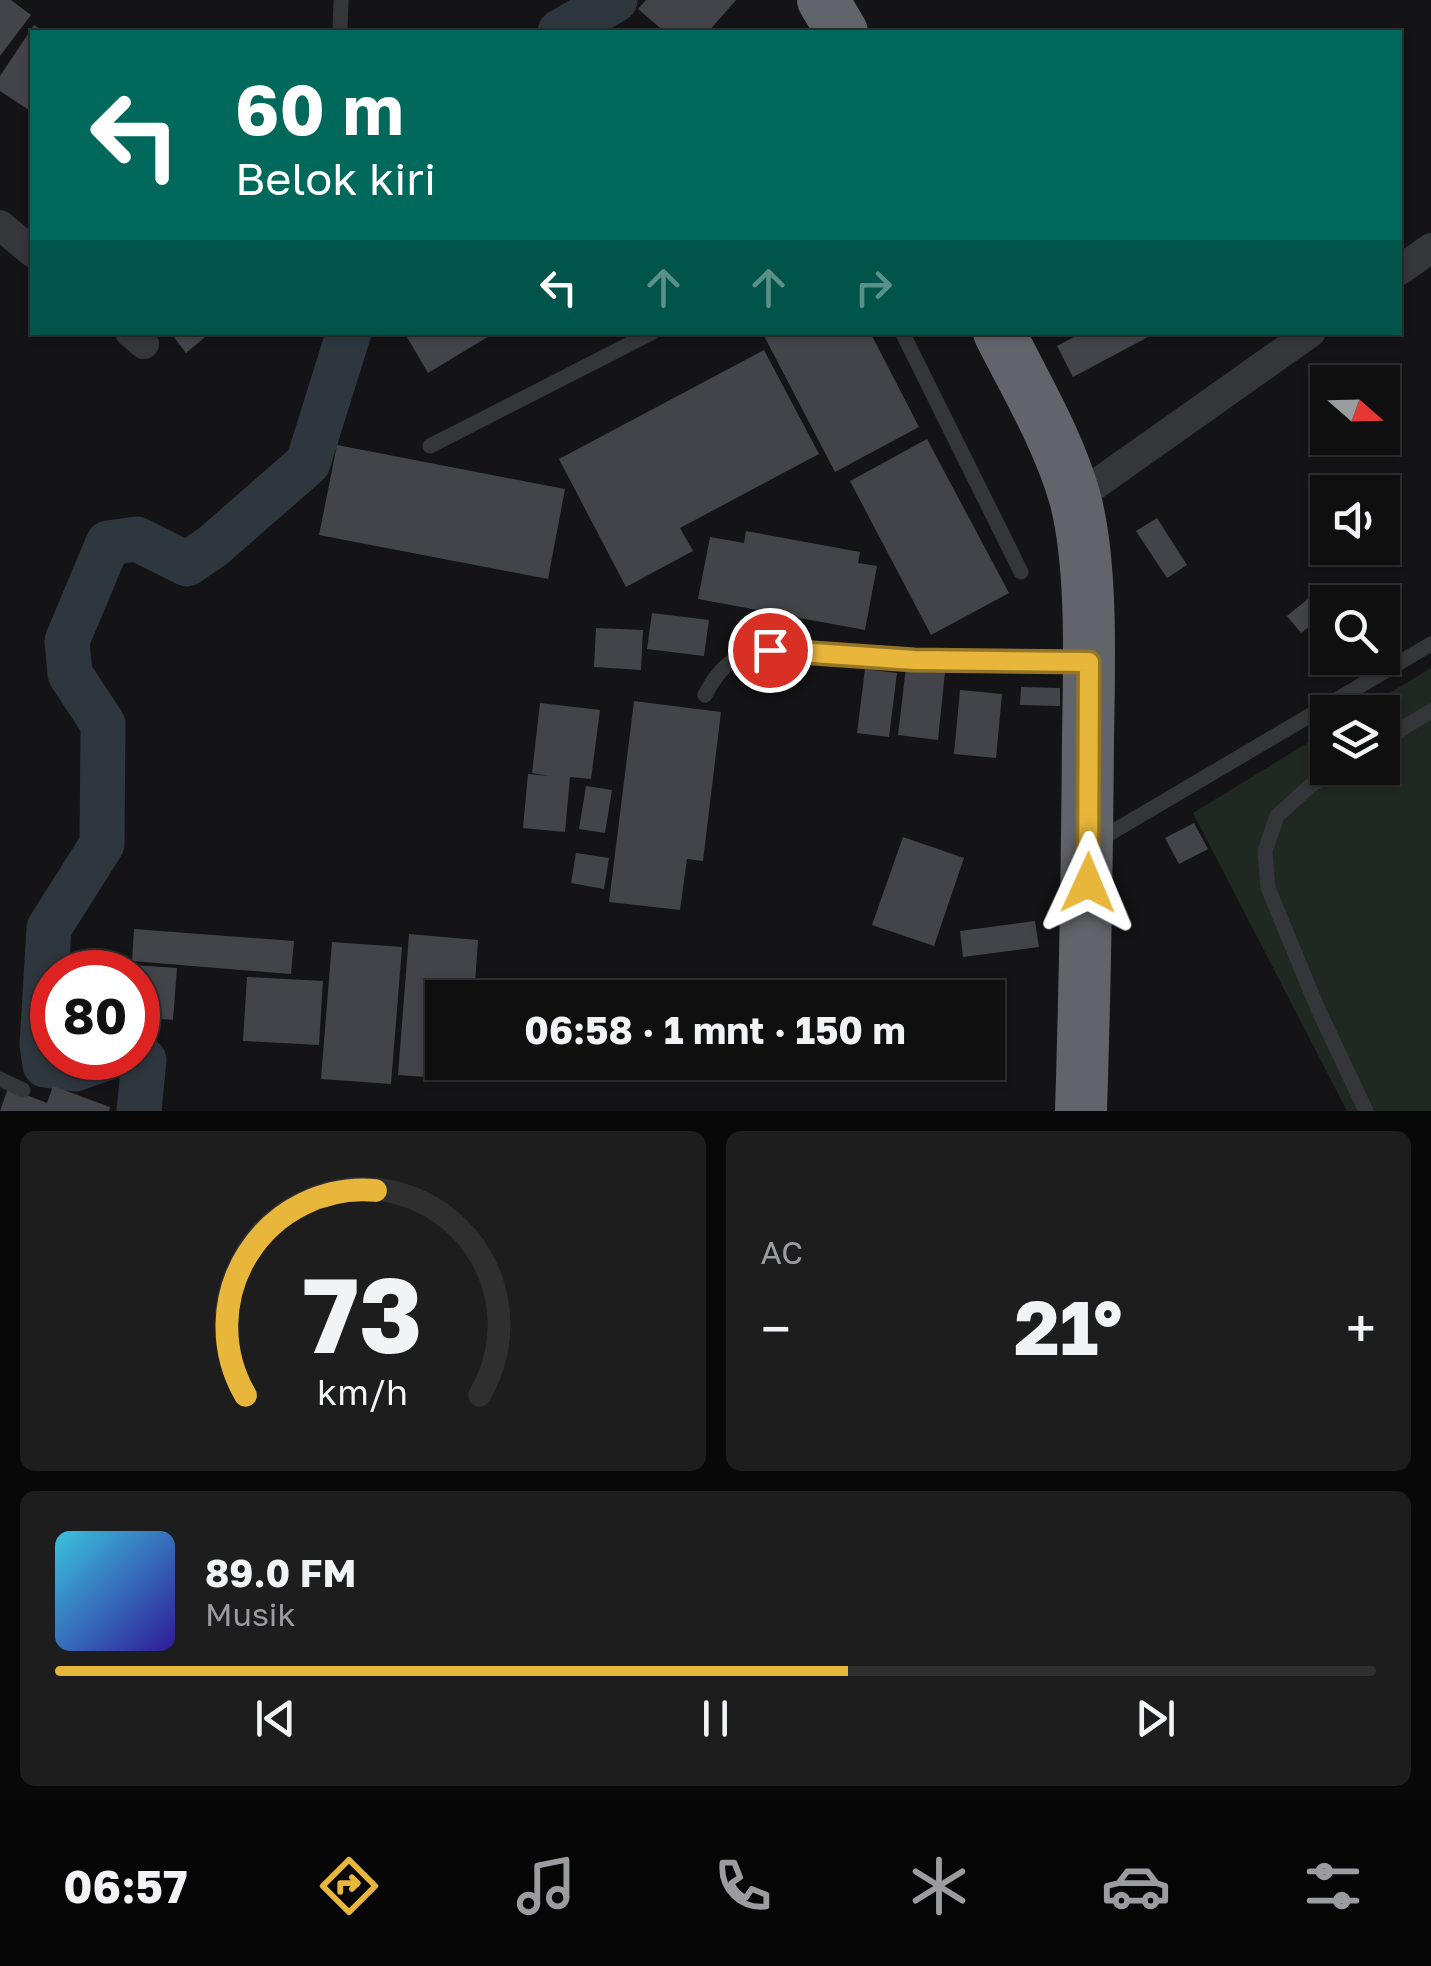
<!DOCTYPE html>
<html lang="id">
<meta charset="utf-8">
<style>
:root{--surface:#0f0f10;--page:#1d1d1e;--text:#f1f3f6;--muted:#9b9c9f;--line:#2f2f30;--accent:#e7b63a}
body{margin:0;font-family:"Golos Text",sans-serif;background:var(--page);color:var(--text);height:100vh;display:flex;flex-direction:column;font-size:38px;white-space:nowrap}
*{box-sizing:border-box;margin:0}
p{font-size:32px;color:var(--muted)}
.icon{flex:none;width:55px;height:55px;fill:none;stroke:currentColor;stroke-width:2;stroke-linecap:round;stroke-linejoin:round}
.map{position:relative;height:1111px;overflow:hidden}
.side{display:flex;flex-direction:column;gap:20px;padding:20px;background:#080809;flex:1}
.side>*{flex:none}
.banner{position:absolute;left:30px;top:30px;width:1372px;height:305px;border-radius:0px;box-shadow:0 2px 8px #0004,0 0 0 2px var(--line);background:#00695c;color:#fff;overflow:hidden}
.needle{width:65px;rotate:110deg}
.fabs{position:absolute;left:1310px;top:365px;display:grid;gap:20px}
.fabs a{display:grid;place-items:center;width:90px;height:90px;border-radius:0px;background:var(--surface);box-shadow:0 2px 8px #0004,0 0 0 2px var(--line);font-size:50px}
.speed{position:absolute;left:30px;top:950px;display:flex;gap:20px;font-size:50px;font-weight:700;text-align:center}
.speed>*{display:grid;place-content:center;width:130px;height:130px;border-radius:50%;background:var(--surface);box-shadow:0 2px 8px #0004,0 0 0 2px var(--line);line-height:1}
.speed .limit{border:15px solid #d22;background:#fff;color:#111}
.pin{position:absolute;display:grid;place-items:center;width:85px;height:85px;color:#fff;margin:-42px;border:5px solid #fff;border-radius:50%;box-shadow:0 2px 10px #0007}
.me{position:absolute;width:110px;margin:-55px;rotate:1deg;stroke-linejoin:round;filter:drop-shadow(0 0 8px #0008)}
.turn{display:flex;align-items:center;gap:35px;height:210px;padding:0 40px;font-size:45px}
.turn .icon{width:130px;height:130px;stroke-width:2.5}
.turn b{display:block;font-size:70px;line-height:85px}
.lanes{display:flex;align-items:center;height:95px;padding:0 40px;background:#0003;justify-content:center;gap:50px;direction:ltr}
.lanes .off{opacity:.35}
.big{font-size:75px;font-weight:700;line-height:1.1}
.side .widget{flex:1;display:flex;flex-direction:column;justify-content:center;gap:15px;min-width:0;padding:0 35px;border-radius:15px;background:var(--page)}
.side .dial{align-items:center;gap:0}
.dial svg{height:260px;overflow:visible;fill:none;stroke:var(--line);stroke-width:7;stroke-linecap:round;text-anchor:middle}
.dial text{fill:var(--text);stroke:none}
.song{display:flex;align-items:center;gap:30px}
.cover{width:120px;height:120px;border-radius:15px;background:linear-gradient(135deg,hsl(190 70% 55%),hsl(250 70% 35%))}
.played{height:10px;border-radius:5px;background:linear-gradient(90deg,var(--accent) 60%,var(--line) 60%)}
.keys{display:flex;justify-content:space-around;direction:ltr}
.heat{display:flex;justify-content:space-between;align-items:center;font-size:55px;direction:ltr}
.side .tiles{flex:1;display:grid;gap:20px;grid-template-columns:1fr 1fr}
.widget:last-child{grid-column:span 2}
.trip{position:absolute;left:425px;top:980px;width:580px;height:100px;border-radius:0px;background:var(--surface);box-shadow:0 2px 8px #0004,0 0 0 2px var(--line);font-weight:700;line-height:100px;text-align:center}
.tab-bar{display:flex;height:160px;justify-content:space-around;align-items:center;background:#060606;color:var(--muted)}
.tab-bar .icon{width:70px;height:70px}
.tab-bar .selected{color:var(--accent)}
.tab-bar b{font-size:45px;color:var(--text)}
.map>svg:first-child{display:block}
.green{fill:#202822}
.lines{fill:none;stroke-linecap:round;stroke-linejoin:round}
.river{stroke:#2e363e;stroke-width:45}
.building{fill:#434449}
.lane{stroke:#35363a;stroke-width:15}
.street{stroke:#35363a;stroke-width:30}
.highway{stroke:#62646b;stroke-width:52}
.route-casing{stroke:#967626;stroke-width:25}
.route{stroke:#e7b63a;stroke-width:18}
</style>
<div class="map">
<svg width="1431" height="1111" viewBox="0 0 1431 1111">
<rect width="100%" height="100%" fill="#141416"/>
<!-- green -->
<path class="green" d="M1431 668V1111H1347L1193 813 1327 731 1328 768H1382V712H1358Z"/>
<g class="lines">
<!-- river -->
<path class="river" d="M560 32 615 0
M138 1055 144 1060 139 1111
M106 1058 75 1069 45 1065 42 1045 49 928 102 844 103 724 70 674 67 641 108 543 137 539 187 564 213 546 308 463 349 332"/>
</g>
<!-- building -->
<path class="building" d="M0 0H11L31 15 0 56Z
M646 0H736L708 32H665L638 9Z
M34 25 46 32H32V112L0 91V76Z
M170 332H211L186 353Z
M404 332H496L428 373Z
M762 332H870L919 427 835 472Z
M1083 332H1146L1148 337 1073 377 1057 346Z
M764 350 819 454 680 528 693 551 626 587 559 459Z
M927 439 1009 593 931 635 850 481Z
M337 445 565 489 548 579 319 535Z
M1157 518 1187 565 1167 578 1136 531Z
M746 531 860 552 858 563 877 566 865 630 698 599 710 537 744 543Z
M1326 584 1342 602H1328V612L1301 633 1287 616Z
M652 613 709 620 704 656 647 649Z
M596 628 643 630 641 670 594 667Z
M906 667 945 672 938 740 898 735Z
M865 669 897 673 889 737 857 733Z
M1021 687 1060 688V706L1020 705Z
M960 690 1002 694 996 758 954 754Z
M634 701 721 712 703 861 687 859 680 910 609 902Z
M540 703 600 710 591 779 570 777 565 832 523 828 528 774 549 776 532 773Z
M586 786 612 790 605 833 579 829Z
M1194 823 1208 849 1179 864 1165 838Z
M903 837 964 858 934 946 872 925Z
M576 853 609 858 604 889 571 883Z
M1035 921 1039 947 963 957 960 931Z
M134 929 294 941 291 974 132 961Z
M409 934 478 940 474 998H442V1062H469L467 1080 398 1075Z
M332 942 402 947 391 1084 321 1079Z
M134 965 177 968 173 1020 138 1017V972H134Z
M247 977 323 981 319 1045 243 1041Z
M53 1086 110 1107 109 1111H0L8 1088 47 1103Z"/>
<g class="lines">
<!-- lane -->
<path class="lane" d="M340 32 341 0
M902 332 1021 572
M430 446 653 332
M705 695C721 664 735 654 771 650L914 661 1080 662
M1382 741 1431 711
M1339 768 1310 786 1277 816 1265 851 1268 888 1318 1009 1366 1111
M1097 841 1431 644
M0 1079 23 1090"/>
<!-- street -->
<path class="street" d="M0 225 32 252
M1400 270 1431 248
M130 332 144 344
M1075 499 1311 332"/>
<!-- highway -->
<path class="highway" d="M823 0 842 32
M999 332C1026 386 1058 439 1075 498 1093 566 1089 667 1088 739 1087 863 1085 987 1081 1111"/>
</g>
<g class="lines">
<defs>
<path id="route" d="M770 650 914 660 1089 662 1088 883"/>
</defs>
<!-- route casing -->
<use href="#route" class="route-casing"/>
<!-- route -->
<use href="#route" class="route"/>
</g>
</svg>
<div class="fabs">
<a><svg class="needle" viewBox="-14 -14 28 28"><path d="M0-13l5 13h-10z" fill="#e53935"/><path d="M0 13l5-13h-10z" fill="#9b9c9f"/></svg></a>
<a><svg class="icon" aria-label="sound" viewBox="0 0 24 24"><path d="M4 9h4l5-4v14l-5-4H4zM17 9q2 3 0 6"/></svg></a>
<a><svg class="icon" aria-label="search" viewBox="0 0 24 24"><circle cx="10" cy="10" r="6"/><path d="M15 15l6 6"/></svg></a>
<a><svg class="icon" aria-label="layers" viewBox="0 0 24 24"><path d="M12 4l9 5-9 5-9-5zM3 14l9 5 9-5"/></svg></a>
</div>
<div class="speed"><div class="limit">80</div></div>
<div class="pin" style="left:770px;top:650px;background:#d93025"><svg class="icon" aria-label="arrive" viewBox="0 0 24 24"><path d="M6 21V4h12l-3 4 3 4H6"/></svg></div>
<svg class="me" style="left:1088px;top:883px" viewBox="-20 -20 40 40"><path d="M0-17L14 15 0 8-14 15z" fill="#e7b63a" stroke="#fff" stroke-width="4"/></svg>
<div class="trip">06:58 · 1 mnt · 150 m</div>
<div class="banner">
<div class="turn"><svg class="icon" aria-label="left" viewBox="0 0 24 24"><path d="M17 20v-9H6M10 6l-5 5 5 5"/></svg><div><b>60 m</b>Belok kiri</div></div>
<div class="lanes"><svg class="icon" aria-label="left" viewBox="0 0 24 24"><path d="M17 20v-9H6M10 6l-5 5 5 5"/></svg><svg class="icon off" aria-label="ahead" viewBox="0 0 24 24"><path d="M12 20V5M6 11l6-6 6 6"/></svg><svg class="icon off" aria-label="ahead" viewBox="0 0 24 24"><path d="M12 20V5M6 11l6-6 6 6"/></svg><svg class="icon off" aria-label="right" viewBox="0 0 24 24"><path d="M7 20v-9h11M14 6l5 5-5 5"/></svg></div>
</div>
</div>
<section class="side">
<div class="tiles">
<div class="widget dial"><svg viewBox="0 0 100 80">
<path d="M14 69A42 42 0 1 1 86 69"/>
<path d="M14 69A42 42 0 0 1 54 6" stroke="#e7b63a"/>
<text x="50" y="56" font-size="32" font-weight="700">73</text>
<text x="50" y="72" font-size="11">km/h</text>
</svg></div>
<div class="widget"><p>AC</p>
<div class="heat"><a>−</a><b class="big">21°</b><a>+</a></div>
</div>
<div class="widget">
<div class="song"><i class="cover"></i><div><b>89.0 FM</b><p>Musik</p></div></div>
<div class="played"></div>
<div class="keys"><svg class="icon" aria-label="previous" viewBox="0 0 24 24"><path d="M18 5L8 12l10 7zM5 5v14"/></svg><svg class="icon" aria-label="pause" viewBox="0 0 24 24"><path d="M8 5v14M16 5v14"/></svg><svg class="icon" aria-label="next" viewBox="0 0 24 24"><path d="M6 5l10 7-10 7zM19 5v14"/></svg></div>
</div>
</div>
</section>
<nav class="tab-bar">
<b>06:57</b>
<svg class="icon selected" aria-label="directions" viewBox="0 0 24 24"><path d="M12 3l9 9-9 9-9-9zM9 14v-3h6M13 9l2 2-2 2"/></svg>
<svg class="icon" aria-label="music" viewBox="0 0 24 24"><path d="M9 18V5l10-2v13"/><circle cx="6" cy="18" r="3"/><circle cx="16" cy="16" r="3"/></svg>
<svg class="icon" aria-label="phone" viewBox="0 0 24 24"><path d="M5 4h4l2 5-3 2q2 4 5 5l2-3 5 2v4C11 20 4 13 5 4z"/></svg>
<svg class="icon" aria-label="climate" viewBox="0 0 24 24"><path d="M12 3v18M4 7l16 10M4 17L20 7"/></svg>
<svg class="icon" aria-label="car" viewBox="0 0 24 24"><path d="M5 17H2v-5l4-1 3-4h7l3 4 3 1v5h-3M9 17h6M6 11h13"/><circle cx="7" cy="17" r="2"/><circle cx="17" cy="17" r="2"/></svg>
<svg class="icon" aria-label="filters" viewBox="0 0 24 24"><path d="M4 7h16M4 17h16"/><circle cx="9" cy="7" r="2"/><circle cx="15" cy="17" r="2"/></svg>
</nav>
